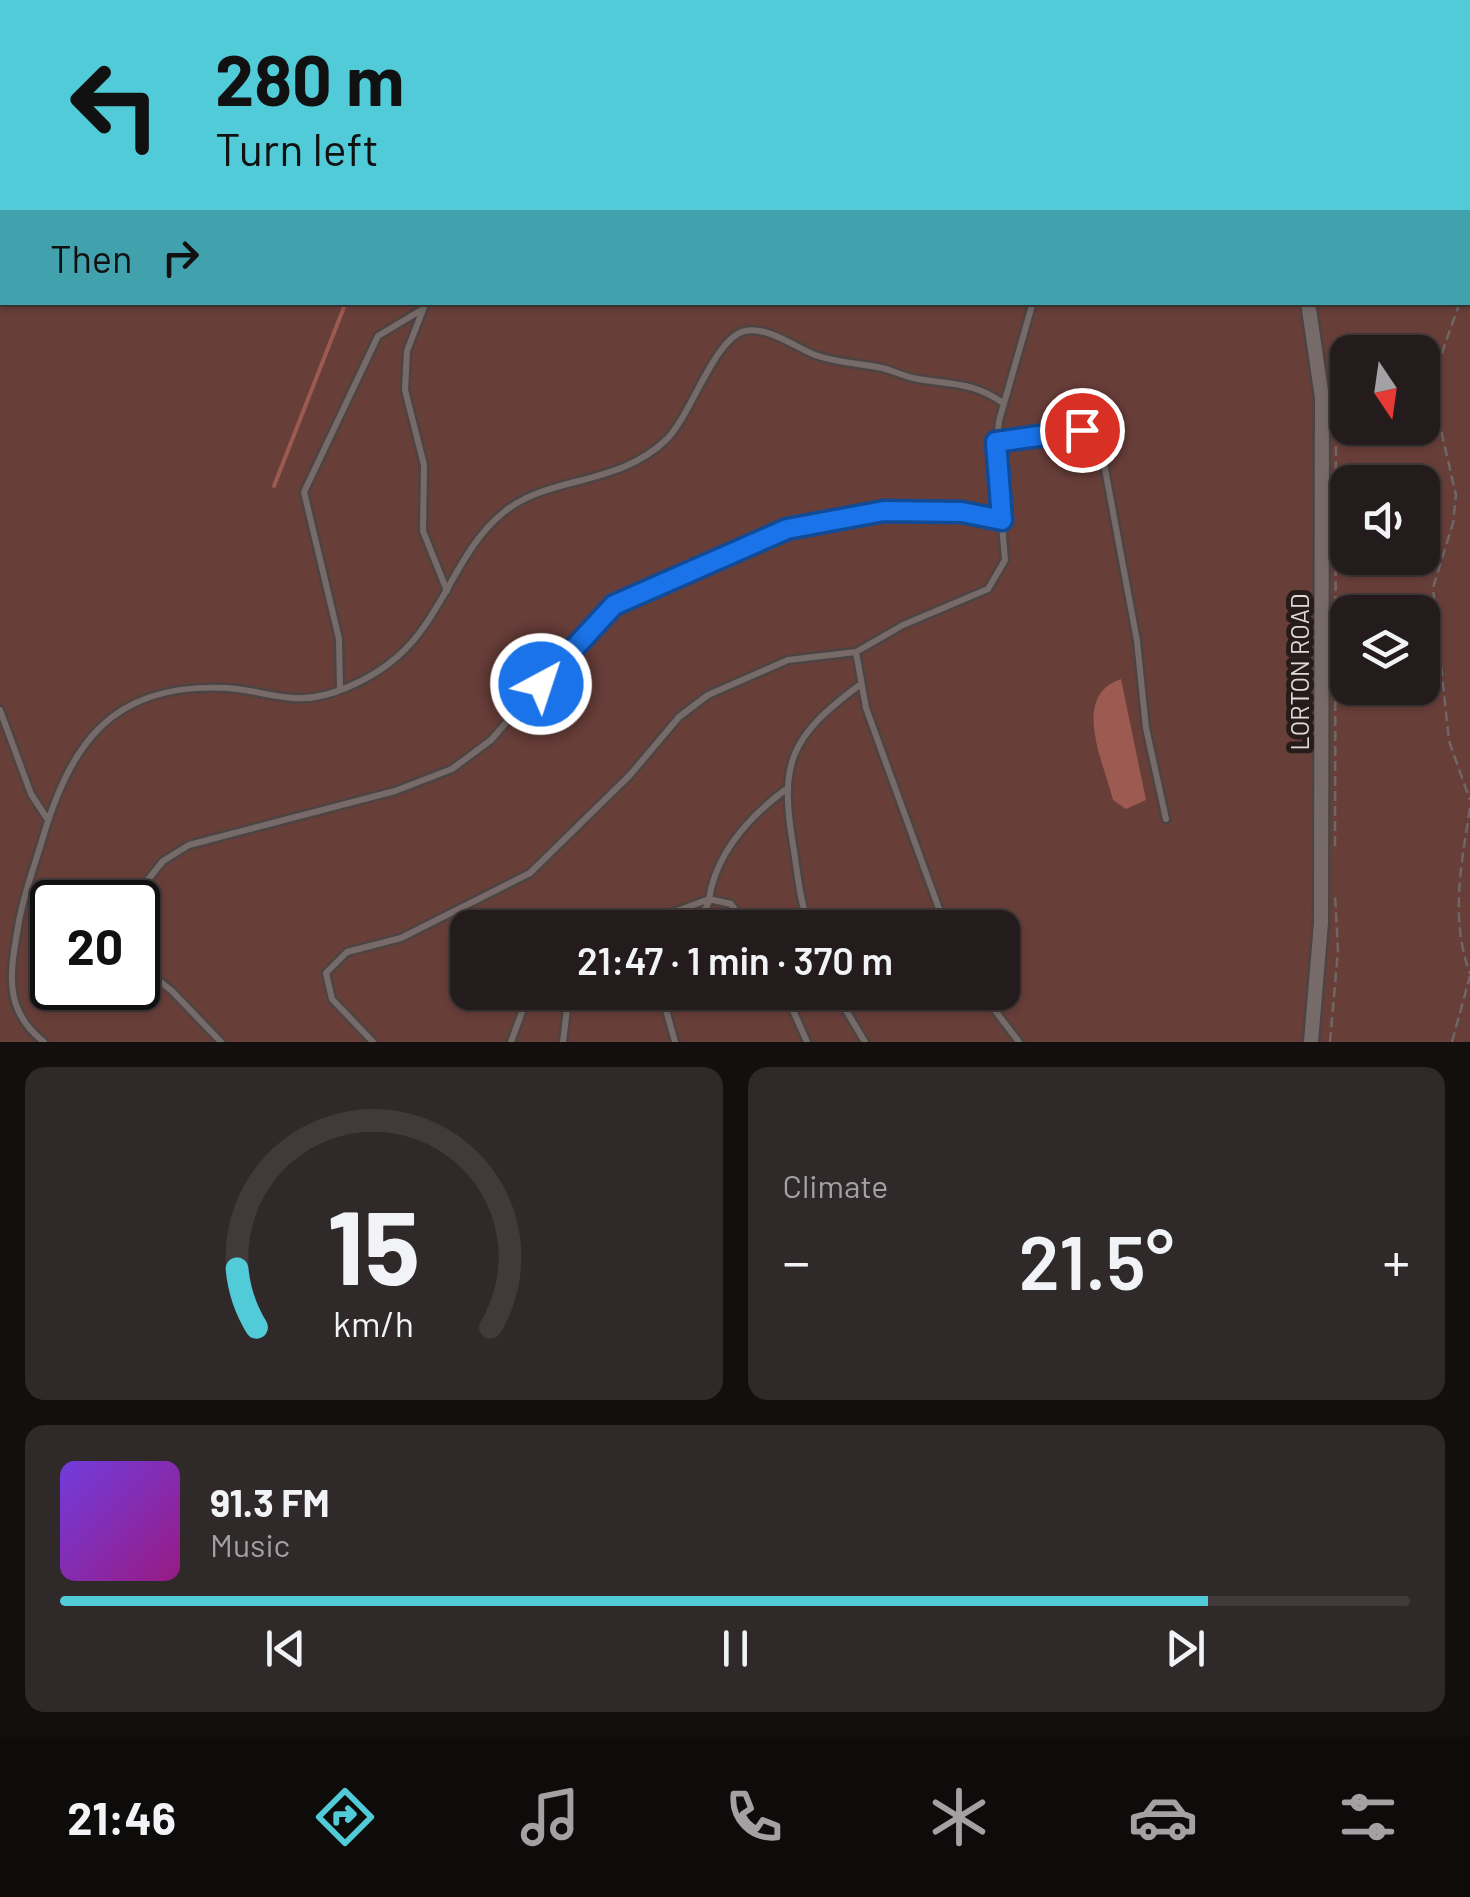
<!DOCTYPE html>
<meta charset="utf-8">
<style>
:root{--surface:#241c1c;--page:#302929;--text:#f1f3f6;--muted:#a3a1a3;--line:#413a3b;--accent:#52cbd9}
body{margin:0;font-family:Barlow,sans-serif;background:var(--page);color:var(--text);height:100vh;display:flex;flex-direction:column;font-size:38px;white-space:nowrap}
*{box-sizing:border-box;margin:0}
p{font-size:32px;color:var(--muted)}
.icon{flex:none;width:55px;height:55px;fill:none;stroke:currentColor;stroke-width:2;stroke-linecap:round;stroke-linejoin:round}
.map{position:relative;height:1042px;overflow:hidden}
.details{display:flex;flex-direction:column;gap:25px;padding:25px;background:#140f0f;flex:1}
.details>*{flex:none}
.top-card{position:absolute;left:0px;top:0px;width:1470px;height:305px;box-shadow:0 2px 8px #0004,0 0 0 2px var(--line);background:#52cbd9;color:#111;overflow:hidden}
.needle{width:65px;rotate:167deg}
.tools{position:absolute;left:1330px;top:335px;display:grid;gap:20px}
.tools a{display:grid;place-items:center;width:110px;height:110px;border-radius:20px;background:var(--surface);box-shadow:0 2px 8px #0004,0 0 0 2px var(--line);font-size:50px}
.speed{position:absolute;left:30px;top:880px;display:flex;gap:20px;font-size:50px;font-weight:700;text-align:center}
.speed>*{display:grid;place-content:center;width:130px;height:130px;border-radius:50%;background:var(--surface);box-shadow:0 2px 8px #0004,0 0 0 2px var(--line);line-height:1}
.speed .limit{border:5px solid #111;border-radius:15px;background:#fff;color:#111}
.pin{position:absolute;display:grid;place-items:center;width:85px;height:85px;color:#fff;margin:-42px;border:5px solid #fff;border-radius:50%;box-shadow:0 2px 10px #0007}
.me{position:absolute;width:110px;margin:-55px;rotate:40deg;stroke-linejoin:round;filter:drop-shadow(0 0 8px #0008)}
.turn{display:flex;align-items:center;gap:35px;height:210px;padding:0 50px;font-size:45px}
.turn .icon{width:130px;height:130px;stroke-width:2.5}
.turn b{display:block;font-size:70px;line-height:85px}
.then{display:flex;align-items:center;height:95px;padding:0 50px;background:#0003;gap:20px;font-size:38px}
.big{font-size:75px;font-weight:600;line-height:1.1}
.details .widget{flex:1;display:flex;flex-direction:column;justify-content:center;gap:15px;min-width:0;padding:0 35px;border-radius:20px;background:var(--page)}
.details .dial{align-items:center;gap:0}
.dial svg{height:260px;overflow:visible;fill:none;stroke:var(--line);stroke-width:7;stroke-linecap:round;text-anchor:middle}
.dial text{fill:var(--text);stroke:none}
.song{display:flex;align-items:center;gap:30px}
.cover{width:120px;height:120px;border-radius:15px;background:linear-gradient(135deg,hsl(260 70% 55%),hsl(310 70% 35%))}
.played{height:10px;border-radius:5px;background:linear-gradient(90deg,var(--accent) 85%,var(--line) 85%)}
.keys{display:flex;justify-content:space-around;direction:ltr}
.heat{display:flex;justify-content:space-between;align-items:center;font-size:55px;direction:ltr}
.details .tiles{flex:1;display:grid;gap:25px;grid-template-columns:1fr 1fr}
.widget:last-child{grid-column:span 2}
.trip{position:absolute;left:450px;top:910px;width:570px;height:100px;border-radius:20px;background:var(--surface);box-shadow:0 2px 8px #0004,0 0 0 2px var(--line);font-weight:600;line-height:100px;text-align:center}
.dock{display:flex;height:160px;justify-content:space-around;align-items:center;background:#0e0b0b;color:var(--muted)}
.dock .icon{width:70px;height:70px}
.dock .active{color:var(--accent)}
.dock b{font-size:45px;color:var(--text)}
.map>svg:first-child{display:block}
.green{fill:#683e39;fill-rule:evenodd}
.water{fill:#9c5a51}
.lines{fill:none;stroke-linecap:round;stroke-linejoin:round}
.stream{stroke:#9c5a51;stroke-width:4}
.lane-casing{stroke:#4c4442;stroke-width:11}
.street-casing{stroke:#4c4442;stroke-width:19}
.path{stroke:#6f6765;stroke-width:2.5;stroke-dasharray:10 5;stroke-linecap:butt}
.lane{stroke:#766b69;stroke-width:6}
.street{stroke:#766b69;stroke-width:14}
.route-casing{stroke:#114b97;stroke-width:25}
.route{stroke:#1a73e8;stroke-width:18}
.labels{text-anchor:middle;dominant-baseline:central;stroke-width:10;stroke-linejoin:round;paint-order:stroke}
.street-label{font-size:25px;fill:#dfd9d7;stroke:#261d1b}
</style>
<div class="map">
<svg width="1470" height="1042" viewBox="0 0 1470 1042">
<rect width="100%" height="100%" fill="#302625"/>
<!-- green -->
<path class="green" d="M0 0 1462 2H2V302H1468L1470 6V1042H0ZM1348 352H1422V428H1348ZM1348 482H1422V558H1348ZM1348 612H1422V688H1348ZM52 902H138V988H52ZM468 928H1002V992H468Z"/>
<!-- water -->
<path class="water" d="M1121 679 1146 800 1126 809 1113 800C1104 763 1070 696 1121 679Z"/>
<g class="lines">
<!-- stream -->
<path class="stream" d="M523 2 524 0
M274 486 346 302"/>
<defs>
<path id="lane" d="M426 302 407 351 405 390 424 465 423 531 447 591
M996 442 1081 430 1100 442 1137 641 1146 728 1166 819
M856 652 866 708 946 928
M340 689 339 639 304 492 378 336 423 309
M0 710 31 794 48 820
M130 902 163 861 189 845 395 791 452 769 491 740 588 628 615 605 755 541 814 521 884 511 961 513 1002 520
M632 928 709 899
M697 928 709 901
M748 928 731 904 709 899C716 853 749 817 785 790
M810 928C800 902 798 877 794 851 779 763 788 738 861 684
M138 964 172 991 221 1042
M669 992 665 1006 675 1042
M785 992 807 1042
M835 992 865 1042
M981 992 1019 1042
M44 1042C3 1010 10 973 18 927 22 900 32 873 40 847 69 746 109 682 227 688 249 689 271 697 294 698 327 701 372 679 397 657 443 618 457 549 504 512 549 475 618 487 667 439 691 415 715 337 745 331 767 326 795 347 815 355 837 363 859 363 882 368 894 371 905 377 918 379 953 385 973 382 1003 403
M373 1042 332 999 326 973 347 952 401 938 530 873 630 775 679 717 708 695 788 660 856 652 903 625 988 589 1005 560 996 453 999 421 1033 302
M511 1042 527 998 534 992
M563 1042 569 992"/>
<path id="street" d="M1237 0 1239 2
M1308 302 1322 398 1321 923 1311 1042"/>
</defs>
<!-- lane casing -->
<use href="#lane" class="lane-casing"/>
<!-- street casing -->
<use href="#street" class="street-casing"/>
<!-- path -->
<path class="path" d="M1254 0 1255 2
M1468 270H1470
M1460 302 1434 375 1435 404 1456 495 1453 523 1433 588 1449 741 1470 800
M1470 808C1461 867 1450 918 1470 974
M1335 846 1336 434
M1330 1042 1338 951 1335 894
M1452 1042 1470 976"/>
<!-- lane -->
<use href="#lane" class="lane"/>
<!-- street -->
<use href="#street" class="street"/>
</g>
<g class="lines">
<defs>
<path id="route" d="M541 684 614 605 787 529 884 511 962 512 1002 520 996 442 1082 430"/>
</defs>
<!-- route casing -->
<use href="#route" class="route-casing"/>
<!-- route -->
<use href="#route" class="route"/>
</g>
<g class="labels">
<!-- street labels -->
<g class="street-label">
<text transform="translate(1299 672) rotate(-90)">LORTON ROAD</text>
</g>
</g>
</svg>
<div class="tools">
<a><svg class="needle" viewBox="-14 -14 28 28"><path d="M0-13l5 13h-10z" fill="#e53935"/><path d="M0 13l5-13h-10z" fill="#a3a1a3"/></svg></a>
<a><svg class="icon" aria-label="sound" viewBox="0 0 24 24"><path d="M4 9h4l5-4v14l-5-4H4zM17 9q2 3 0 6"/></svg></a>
<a><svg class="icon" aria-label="layers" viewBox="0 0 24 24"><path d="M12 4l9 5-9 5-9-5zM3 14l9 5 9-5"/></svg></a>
</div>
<div class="speed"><div class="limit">20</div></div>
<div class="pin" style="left:1082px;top:430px;background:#d93025"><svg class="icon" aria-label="arrive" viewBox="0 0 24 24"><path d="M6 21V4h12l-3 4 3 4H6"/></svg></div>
<svg class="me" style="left:541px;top:684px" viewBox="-20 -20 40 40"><circle r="17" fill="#1a73e8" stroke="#fff" stroke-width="3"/><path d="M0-11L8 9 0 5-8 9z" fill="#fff"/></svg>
<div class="trip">21:47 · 1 min · 370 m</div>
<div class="top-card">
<div class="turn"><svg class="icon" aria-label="left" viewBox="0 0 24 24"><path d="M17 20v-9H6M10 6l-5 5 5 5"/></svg><div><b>280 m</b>Turn left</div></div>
<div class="then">Then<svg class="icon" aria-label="right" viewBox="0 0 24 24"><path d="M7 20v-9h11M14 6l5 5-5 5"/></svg></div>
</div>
</div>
<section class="details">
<div class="tiles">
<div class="widget dial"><svg viewBox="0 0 100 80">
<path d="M14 69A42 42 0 1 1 86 69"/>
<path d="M14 69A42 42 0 0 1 8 51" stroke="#52cbd9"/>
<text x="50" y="56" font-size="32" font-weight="700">15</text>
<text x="50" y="72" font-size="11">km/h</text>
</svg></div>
<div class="widget"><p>Climate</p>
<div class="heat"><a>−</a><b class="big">21.5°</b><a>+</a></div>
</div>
<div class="widget">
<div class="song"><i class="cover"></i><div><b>91.3 FM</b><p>Music</p></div></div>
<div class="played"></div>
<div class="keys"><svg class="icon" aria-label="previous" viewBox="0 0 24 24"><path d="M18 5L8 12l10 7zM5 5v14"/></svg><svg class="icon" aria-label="pause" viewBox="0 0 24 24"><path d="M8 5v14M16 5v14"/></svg><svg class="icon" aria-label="next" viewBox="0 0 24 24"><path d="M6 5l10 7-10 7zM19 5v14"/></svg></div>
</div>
</div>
</section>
<nav class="dock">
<b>21:46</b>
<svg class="icon active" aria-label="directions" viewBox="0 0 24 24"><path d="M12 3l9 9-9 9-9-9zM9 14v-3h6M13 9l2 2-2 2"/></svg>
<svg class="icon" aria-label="music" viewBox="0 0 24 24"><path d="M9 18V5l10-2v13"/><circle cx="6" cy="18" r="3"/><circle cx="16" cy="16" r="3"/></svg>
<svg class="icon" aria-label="phone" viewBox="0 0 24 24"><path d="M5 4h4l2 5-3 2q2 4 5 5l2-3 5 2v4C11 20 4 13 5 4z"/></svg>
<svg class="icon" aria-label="climate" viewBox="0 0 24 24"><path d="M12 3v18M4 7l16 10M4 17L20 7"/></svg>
<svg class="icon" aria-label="car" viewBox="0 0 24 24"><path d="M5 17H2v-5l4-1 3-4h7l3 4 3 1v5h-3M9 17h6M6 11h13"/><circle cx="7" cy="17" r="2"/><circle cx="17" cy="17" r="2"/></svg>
<svg class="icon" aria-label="filters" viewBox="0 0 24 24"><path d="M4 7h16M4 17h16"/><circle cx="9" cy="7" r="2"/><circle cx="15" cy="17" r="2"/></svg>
</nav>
